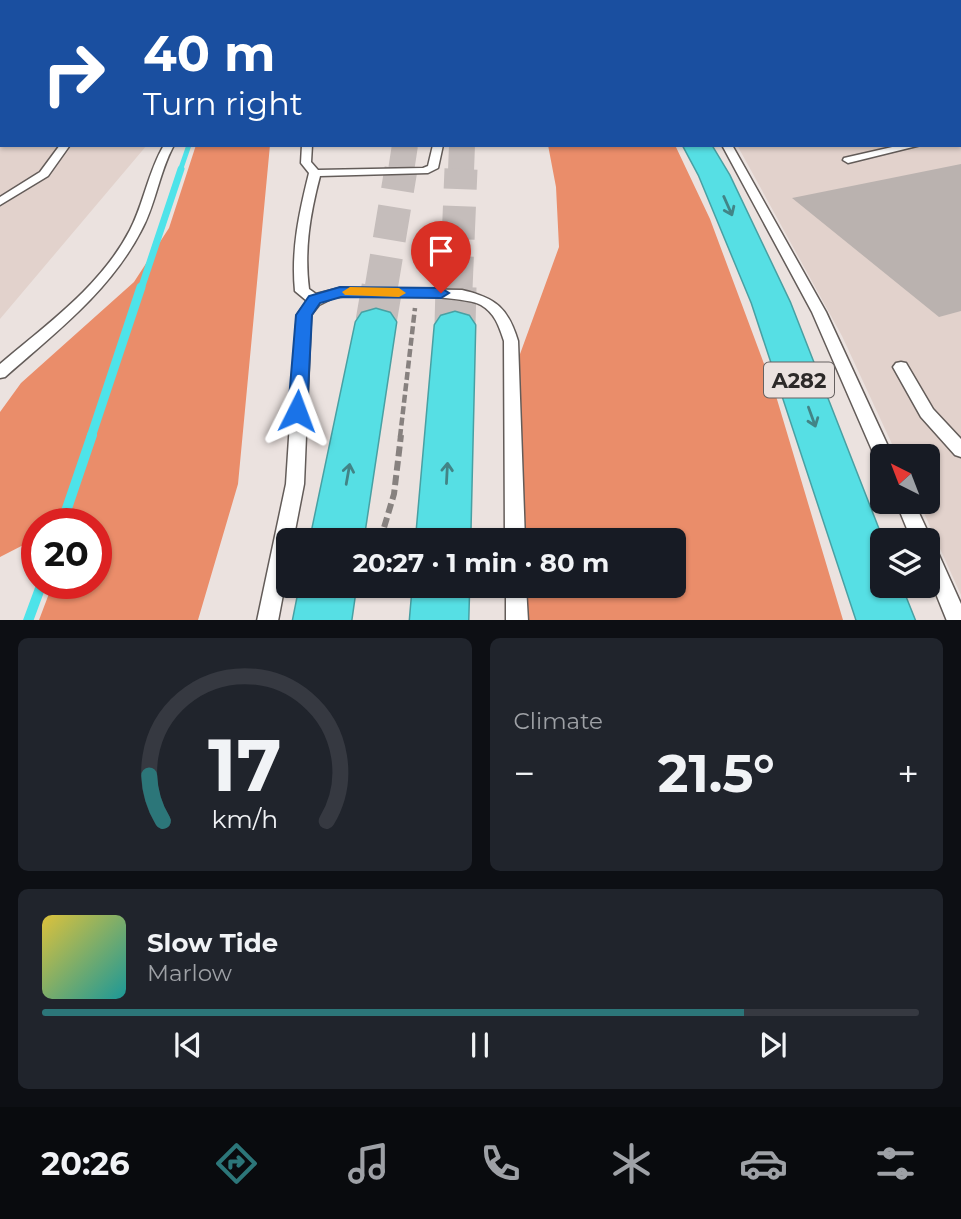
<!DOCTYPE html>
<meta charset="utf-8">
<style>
:root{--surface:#171b24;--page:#20242c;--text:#f1f3f6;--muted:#9ea1a6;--line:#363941;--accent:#2c7679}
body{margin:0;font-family:Montserrat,sans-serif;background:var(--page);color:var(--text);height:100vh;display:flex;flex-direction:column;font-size:26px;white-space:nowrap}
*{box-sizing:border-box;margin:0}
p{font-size:23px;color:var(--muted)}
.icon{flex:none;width:38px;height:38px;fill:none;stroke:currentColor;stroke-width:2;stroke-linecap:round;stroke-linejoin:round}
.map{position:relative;height:620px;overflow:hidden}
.panel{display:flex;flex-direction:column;gap:18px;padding:18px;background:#0d0f14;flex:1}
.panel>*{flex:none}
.hud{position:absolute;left:0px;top:0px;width:962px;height:147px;box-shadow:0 2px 5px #0004;background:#1a4fa0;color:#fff;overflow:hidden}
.needle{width:46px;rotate:318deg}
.buttons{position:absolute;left:870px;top:444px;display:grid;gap:14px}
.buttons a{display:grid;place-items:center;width:70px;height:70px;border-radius:10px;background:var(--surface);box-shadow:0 2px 5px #0004;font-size:35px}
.speed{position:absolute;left:21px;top:508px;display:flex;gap:14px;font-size:35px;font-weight:700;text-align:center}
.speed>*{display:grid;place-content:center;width:91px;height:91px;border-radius:50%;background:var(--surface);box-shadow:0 2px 5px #0004;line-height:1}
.speed .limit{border:10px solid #d22;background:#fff;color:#111}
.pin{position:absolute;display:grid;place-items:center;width:60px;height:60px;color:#fff;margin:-72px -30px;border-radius:50% 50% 50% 0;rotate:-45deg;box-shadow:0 0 7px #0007}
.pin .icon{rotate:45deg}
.me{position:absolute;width:77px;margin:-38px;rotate:3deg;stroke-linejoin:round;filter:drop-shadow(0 0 5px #0008)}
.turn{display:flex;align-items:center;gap:24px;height:147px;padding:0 28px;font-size:32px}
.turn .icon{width:91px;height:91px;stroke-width:2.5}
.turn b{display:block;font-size:49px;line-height:60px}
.big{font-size:52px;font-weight:700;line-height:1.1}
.panel .widget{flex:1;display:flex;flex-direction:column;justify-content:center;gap:10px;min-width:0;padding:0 24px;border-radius:10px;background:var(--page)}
.panel .dial{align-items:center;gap:0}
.dial svg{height:182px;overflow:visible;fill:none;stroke:var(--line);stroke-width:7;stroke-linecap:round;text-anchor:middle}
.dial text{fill:var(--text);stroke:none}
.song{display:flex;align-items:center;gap:21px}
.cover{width:84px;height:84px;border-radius:10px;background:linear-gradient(135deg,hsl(50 70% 55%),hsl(180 70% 35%))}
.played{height:7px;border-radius:4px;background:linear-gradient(90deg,var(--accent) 80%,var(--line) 80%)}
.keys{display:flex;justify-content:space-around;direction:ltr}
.heat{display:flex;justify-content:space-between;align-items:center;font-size:38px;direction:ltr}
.panel .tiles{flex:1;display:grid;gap:18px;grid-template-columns:1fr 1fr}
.widget:last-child{grid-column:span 2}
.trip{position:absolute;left:276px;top:528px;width:410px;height:70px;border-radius:10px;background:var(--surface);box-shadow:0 2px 5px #0004;font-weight:700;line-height:70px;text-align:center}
.tabs{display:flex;height:112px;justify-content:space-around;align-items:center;background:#090b0e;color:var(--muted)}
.tabs .icon{width:49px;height:49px}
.tabs .current{color:var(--accent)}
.tabs b{font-size:32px;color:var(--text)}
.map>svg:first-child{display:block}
.built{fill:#e2d2cc}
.forest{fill:#ea8d6a}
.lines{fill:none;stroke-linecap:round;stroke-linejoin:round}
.stream-far3{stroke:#4ee3e9;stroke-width:5}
.stream-far2{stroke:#4ee3e9;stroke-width:7}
.stream-far1{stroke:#4ee3e9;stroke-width:9}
.stream{stroke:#4ee3e9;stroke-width:10}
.building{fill:#bab2af}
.highway-tunnel-far2{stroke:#c5bdbb;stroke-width:26;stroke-dasharray:26 13;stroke-linecap:butt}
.highway-tunnel-far1{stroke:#c5bdbb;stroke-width:33;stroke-dasharray:33 17;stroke-linecap:butt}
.highway-tunnel{stroke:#c5bdbb;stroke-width:41;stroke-dasharray:41 21;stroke-linecap:butt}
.lane-casing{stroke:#635c59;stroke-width:3}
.street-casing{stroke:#635c59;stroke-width:3}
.highway-casing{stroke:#48a0a3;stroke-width:3}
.path-far1{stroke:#87817f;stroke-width:4.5;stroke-dasharray:8 3.5;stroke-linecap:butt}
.path{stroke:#87817f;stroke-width:6;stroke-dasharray:10 4.5;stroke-linecap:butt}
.lane{fill:#fff;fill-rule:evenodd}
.street{fill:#fff;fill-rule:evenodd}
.highway{fill:#56dfe4;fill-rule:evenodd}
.oneway{stroke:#428486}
.route{fill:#1a73e8;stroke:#114b97;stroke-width:2}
.slow{fill:#f59e0b}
.labels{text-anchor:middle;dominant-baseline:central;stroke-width:5;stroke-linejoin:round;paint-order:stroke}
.shield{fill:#ebe2df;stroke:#666160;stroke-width:2}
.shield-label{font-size:21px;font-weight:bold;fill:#2d2a29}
</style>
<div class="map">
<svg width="961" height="621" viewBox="0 0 961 621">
<rect width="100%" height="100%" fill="#ebe2df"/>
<!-- built -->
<path class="built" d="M0 0H292L2 2V145H147L0 319Z
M627 0H961V595L919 502H928V457H898L842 336 737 145H961V2Z"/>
<!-- forest -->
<path class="forest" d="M196 145H270L238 484 198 620H39L53 583H96V523H74L76 517 64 523H37V538L0 557V412L21 383 134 282 169 228Z
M548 145H675L710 219 776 396 843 620H517L516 586H674V541H515L512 376 559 247 556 187Z"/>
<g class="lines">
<!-- stream-far3 -->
<path class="stream-far3" d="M180 171 189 145"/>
<!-- stream-far2 -->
<path class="stream-far2" d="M141 289 181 169"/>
<!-- stream-far1 -->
<path class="stream-far1" d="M91 437 141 287"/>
<!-- stream -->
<path class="stream" d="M62 523 92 435
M28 621 42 583"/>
</g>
<!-- building -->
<path class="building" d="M961 164V311L939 317 792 198Z"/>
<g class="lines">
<!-- highway-tunnel-far2 -->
<path class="highway-tunnel-far2" d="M401 171 405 145
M461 171 462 145"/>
<!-- highway-tunnel-far1 -->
<path class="highway-tunnel-far1" d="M381 289 401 169
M456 289 461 169"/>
<!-- highway-tunnel -->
<path class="highway-tunnel" d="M376 322 382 287
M455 325 456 287"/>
<defs>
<path id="lane" d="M443 0H503L506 2H440Z
M535 0H541L542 2H535Z
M620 0H627L628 2H621Z
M666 0H686L689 2H668Z
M0 21H2V25H0Z
M60 145H70L48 176 0 205V197L40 172Z
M164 145H174C159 172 156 204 141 231 110 291 55 333 5 377L0 378V364C47 324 101 286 130 230 144 203 148 172 164 145Z
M302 145H312L311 162 318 170 423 168 428 166 433 145H443L438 168 428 173 320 176C310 214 304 250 309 289L316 294 340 288 462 290C496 298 508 308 518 341L525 541H505L504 341C499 326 495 313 481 305 463 295 356 293 333 298L319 305 311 315 304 484 293 541H289V563L278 621H257L286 484 297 315 307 301 295 291C291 250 299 213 309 173L301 163Z
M722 145H732L826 312 893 457H882V463L878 462 875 457 812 312Z
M901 145H921L848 163 843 160 844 158Z
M901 362 906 363 933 409 961 439V457L955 455 921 417 893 367 896 363Z
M896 502H914L932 541 930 544 935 546 961 604V621H947L928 574V541H912Z
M506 586H526L528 621H506Z"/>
<path id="street" d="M873 0H891L892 2H874Z"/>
<path id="highway" d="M593 0H611L612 2H593Z
M683 145H711L729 175 790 303 883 541 882 586H901L915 621H857L752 303 699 175Z
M376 309 390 313 396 322 363 541H310L356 322 362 313Z
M455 312 469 316 475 325 470 541H416L435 325 441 316Z
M300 586H356L351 621H293Z
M413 586H469L468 621H410Z"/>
</defs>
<!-- lane casing -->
<use href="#lane" class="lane-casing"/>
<!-- street casing -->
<use href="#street" class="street-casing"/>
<!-- highway casing -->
<use href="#highway" class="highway-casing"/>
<!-- path-far1 -->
<path class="path-far1" d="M400 437 415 308"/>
<!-- path -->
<path class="path" d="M380 541 394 494 401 435"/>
<!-- lane -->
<use href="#lane" class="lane"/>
<!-- street -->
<use href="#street" class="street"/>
<!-- highway -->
<use href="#highway" class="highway"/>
</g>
<!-- one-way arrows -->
<defs><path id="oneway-shaft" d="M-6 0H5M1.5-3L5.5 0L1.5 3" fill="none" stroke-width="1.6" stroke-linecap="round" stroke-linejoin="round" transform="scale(1.75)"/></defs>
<g class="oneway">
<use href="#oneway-shaft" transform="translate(728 206) rotate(66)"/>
<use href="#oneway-shaft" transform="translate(812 417) rotate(70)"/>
<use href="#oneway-shaft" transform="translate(447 473) rotate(-87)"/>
<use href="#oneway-shaft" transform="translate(348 474) rotate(-80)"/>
</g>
<!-- route -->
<path class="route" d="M340 287 441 288 449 293 441 298 341 297 320 303 312 315 307 411 304 416H291L288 411 296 315 309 296Z"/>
<!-- slow -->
<path class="slow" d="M350 287 399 288 406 293 399 297 345 295 342 292Z"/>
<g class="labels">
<!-- shield labels -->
<rect class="shield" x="764" y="362.5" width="70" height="35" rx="5"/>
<g class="shield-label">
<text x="799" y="380">A282</text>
</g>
</g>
</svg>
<div class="buttons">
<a><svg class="needle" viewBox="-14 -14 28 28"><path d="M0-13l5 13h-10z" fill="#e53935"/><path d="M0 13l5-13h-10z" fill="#9ea1a6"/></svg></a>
<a><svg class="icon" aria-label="layers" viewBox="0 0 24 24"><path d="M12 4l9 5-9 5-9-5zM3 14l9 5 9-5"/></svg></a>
</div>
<div class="speed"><div class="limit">20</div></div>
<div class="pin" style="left:441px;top:293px;background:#d93025"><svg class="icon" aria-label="arrive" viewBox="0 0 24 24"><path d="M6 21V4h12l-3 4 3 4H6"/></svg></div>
<svg class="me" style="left:297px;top:411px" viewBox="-20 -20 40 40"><path d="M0-17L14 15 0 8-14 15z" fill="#1a73e8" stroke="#fff" stroke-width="4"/></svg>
<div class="trip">20:27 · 1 min · 80 m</div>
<div class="hud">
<div class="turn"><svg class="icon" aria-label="right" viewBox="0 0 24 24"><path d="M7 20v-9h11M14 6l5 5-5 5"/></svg><div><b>40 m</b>Turn right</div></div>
</div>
</div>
<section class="panel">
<div class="tiles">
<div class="widget dial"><svg viewBox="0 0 100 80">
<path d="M14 69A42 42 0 1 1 86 69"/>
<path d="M14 69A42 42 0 0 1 8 49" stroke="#2c7679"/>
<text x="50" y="56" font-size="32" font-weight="700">17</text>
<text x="50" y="72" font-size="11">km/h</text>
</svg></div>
<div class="widget"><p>Climate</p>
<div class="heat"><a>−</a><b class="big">21.5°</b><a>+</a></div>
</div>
<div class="widget">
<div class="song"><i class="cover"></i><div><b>Slow Tide</b><p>Marlow</p></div></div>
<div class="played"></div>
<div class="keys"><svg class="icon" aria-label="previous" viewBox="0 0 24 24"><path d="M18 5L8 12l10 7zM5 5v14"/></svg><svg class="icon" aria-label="pause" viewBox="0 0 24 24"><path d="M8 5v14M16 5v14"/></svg><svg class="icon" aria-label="next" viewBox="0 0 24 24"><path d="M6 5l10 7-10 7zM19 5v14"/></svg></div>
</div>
</div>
</section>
<nav class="tabs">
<b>20:26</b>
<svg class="icon current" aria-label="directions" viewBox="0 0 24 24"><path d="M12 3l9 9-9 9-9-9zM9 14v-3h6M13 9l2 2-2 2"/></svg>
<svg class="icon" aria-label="music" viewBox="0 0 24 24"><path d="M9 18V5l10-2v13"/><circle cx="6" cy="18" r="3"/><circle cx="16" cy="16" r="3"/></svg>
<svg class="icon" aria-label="phone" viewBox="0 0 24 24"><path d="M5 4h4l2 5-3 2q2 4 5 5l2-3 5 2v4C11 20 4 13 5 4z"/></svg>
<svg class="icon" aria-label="climate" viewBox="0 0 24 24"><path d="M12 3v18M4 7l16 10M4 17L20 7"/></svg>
<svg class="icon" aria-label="car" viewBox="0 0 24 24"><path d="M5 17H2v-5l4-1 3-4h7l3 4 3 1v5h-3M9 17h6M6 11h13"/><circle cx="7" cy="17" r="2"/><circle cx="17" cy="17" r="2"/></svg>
<svg class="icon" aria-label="filters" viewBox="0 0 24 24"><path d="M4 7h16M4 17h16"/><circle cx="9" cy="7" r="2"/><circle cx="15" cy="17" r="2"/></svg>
</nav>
